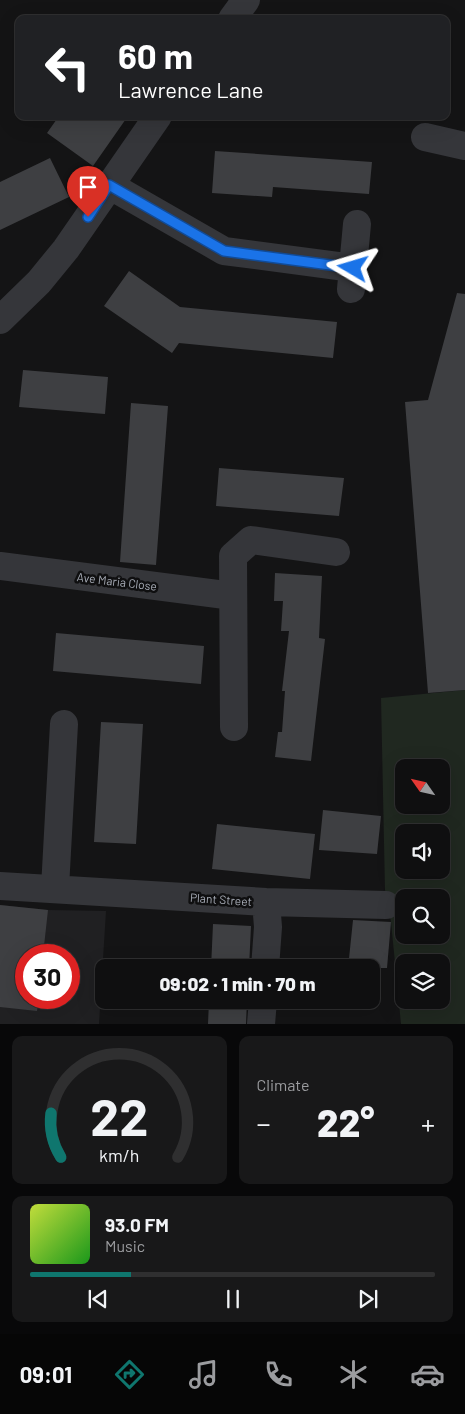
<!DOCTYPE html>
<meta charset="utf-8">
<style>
:root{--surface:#0f0f10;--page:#181819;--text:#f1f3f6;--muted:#9b9c9f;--line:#2f2f30;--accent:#0f766e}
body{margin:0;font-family:Barlow,sans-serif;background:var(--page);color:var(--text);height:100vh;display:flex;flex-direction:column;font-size:19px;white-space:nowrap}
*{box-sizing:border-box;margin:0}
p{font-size:16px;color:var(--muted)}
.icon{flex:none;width:28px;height:28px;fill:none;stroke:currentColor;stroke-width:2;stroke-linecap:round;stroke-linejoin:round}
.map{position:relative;height:1024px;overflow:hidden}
.panel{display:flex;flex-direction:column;gap:12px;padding:12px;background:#080809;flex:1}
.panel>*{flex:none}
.hud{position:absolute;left:15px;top:15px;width:435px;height:105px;border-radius:10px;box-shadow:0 5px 20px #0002,0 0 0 1px var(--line);background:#202124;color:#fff;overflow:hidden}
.needle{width:32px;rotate:304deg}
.controls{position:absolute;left:395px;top:759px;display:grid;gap:10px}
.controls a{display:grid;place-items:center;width:55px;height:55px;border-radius:10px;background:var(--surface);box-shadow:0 5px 20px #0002,0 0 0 1px var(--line);font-size:25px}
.speed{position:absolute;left:15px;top:944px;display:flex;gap:10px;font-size:25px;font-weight:700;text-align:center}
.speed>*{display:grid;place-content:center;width:65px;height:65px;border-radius:50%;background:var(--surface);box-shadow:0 5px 20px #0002,0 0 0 1px var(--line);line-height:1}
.speed .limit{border:8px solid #d22;background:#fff;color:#111}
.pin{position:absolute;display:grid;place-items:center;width:42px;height:42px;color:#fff;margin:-51px -21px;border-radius:50% 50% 50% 0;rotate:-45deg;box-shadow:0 0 5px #0007}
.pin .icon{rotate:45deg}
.me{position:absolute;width:55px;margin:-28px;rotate:277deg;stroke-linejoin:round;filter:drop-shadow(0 0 4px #0008)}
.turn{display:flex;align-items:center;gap:18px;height:105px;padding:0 20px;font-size:22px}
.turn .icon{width:65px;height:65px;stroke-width:2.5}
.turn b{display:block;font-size:35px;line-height:42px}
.big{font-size:38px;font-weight:800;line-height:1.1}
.panel .tile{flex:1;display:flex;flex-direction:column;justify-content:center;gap:8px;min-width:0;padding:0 18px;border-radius:10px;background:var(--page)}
.panel .dial{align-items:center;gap:0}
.dial svg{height:130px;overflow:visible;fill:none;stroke:var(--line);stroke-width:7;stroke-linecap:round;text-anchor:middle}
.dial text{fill:var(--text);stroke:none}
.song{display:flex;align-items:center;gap:15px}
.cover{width:60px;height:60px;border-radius:8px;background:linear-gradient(135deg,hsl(70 70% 55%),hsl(120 70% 35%))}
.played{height:5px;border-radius:2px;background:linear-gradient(90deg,var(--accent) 25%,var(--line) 25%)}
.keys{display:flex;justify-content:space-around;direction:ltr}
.heat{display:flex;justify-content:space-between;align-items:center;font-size:28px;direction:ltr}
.panel .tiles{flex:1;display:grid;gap:12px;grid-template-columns:1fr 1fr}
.tile:last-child{grid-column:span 2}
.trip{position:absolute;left:95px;top:959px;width:285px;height:50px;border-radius:10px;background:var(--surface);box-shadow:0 5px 20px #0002,0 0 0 1px var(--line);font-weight:800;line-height:50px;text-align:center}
.dock{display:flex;height:80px;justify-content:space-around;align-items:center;background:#060606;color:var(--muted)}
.dock .icon{width:35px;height:35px}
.dock .selected{color:var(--accent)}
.dock b{font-size:22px;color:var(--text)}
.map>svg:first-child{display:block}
.built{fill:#202022;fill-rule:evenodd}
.green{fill:#202820;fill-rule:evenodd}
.building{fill:#3e3f42}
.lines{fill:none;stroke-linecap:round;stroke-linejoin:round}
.minor{stroke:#35363a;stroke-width:28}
.route-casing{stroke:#114b97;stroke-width:12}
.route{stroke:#1a73e8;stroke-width:9}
.labels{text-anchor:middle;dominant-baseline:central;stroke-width:5;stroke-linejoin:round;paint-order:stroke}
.street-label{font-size:12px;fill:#a6abb5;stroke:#0f0f10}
</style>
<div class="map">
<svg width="465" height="1024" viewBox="0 0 465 1024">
<rect width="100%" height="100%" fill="#141415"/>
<!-- built -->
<path class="built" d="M0 905 48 910 106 911 99 1024H0ZM26 955H69V998H26Z"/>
<!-- green -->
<path class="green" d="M465 690V1024H401L391 922 385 890 381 698ZM404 768H441V805H404ZM404 832H441V870H404ZM404 898H441V935H404ZM404 962H441V1000H404Z"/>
<!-- building -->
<path class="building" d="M59 116H128L93 166 47 133Z
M215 151 372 162 369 194 273 187 272 197 212 193Z
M50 158 69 197 0 230V182Z
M129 271 180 307 337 322 333 358 179 343 172 353 104 306Z
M457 293 465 294V690L428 693 405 402 428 400Z
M23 370 108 377 105 414 19 407Z
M131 403 168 406 156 565 120 562Z
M219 468 344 478 339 516 216 506Z
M275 573 322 576 319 638 325 639 311 761 275 757 278 732H282L285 691H282L289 631H281L283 601H274Z
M56 633 204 646 201 684 53 671Z
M101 722 143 724 136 844 94 842Z
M323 810 381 816 377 854 319 850Z
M217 824 315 834 310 879 212 869Z
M0 905 48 910 43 955H26V998H39L37 1011 0 1007Z
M353 920 391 922 387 968H348Z
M213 924 251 926 249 968H211Z
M209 1000H247L246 1024H208Z"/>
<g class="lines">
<!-- minor -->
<path class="minor" d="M232 19 246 0
M425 137 465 146
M109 185 224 251 353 268
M351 289 357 224
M0 320 39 282 66 249 158 116
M0 566 233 596
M234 727 233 556 251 540 336 552
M0 886 266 902 386 905
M55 888 64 724
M265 968 268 927 266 902
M261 1024 263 1000"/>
</g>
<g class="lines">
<defs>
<path id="route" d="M88 217 109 185 224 251 353 268"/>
</defs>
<!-- route casing -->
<use href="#route" class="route-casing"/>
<!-- route -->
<use href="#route" class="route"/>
</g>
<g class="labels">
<!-- street labels -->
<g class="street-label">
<text transform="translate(117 581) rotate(7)">Ave Maria Close</text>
<text transform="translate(221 899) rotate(4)">Plant Street</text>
</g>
</g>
</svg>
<div class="controls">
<a><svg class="needle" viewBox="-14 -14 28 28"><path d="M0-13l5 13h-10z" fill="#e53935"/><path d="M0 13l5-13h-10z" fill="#9b9c9f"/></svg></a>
<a><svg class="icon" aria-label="sound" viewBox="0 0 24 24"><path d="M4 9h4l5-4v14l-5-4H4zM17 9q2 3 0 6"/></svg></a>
<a><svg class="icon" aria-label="search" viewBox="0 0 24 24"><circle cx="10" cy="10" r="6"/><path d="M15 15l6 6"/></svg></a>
<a><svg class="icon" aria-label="layers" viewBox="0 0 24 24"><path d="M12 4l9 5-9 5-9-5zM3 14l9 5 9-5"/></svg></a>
</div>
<div class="speed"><div class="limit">30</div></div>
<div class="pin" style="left:88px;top:217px;background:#d93025"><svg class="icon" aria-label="arrive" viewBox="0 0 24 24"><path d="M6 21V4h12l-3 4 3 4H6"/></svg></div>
<svg class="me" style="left:353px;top:268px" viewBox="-20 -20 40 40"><path d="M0-17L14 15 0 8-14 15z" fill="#1a73e8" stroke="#fff" stroke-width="4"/></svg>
<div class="trip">09:02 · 1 min · 70 m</div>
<div class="hud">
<div class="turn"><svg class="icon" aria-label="left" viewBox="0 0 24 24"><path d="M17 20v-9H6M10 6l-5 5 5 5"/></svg><div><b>60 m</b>Lawrence Lane</div></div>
</div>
</div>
<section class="panel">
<div class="tiles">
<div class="tile dial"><svg viewBox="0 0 100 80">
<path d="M14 69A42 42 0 1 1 86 69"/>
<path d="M14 69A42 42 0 0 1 8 42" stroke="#0f766e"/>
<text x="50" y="56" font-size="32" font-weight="700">22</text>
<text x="50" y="72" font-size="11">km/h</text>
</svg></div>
<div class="tile"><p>Climate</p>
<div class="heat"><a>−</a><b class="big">22°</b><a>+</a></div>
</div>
<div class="tile">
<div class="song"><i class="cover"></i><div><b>93.0 FM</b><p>Music</p></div></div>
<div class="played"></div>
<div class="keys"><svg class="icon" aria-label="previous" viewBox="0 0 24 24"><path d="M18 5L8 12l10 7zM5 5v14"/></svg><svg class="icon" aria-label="pause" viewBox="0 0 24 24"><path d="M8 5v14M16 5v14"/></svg><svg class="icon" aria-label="next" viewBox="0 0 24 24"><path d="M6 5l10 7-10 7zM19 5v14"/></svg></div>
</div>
</div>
</section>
<nav class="dock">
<b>09:01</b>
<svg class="icon selected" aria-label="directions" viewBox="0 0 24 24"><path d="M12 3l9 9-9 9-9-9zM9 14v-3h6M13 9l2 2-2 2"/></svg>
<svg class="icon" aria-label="music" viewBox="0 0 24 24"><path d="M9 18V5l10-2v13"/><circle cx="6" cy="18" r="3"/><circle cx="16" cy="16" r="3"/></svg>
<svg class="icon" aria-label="phone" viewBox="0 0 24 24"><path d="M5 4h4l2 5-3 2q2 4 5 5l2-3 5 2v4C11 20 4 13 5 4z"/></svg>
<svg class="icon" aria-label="climate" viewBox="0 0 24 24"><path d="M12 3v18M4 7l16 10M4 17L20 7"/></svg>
<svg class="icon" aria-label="car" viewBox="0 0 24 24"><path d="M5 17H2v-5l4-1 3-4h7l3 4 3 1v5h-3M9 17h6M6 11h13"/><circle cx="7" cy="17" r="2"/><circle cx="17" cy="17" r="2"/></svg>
</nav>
